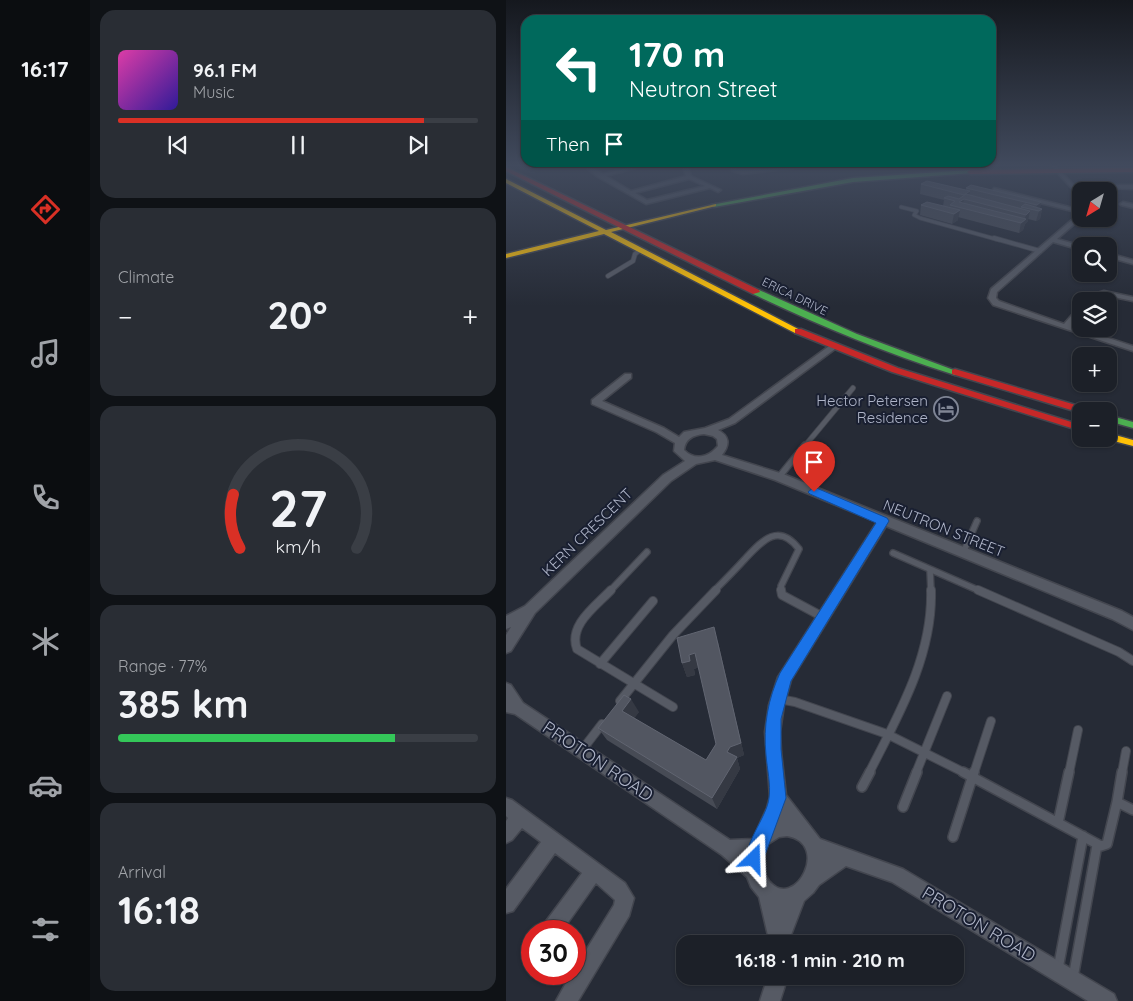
<!DOCTYPE html>
<meta charset="utf-8">
<style>
:root{--surface:#1c2028;--page:#292d34;--text:#f1f3f6;--muted:#a0a3a8;--line:#3a3e45;--accent:#d93025}
body{margin:0;font-family:Quicksand,sans-serif;background:var(--page);color:var(--text);height:100vh;display:flex;flex-direction:column;font-size:19px;white-space:nowrap}
*{box-sizing:border-box;margin:0}
p{font-size:16px;color:var(--muted)}
.icon{flex:none;width:28px;height:28px;fill:none;stroke:currentColor;stroke-width:2;stroke-linecap:round;stroke-linejoin:round}
.map{position:relative;flex:1;overflow:hidden}
.sheet{display:flex;flex-direction:column;gap:10px;padding:10px;background:#0f1216;width:416px}
.sheet>*{flex:none}
.guide{position:absolute;left:15px;top:15px;width:475px;height:152px;border-radius:15px;box-shadow:0 1px 4px #0004,0 0 0 1px var(--line);background:#00695c;color:#fff;overflow:hidden}
.needle{width:32px;rotate:217deg}
.tools{position:absolute;left:566px;top:182px;display:grid;gap:10px}
.tools a{display:grid;place-items:center;width:45px;height:45px;border-radius:10px;background:var(--surface);box-shadow:0 1px 4px #0004,0 0 0 1px var(--line);font-size:25px}
.speed{position:absolute;left:15px;top:920px;display:flex;gap:10px;font-size:25px;font-weight:700;text-align:center}
.speed>*{display:grid;place-content:center;width:65px;height:65px;border-radius:50%;background:var(--surface);box-shadow:0 1px 4px #0004,0 0 0 1px var(--line);line-height:1}
.speed .limit{border:8px solid #d22;background:#fff;color:#111}
.pin{position:absolute;display:grid;place-items:center;width:42px;height:42px;color:#fff;margin:-51px -21px;border-radius:50% 50% 50% 0;rotate:-45deg;box-shadow:0 0 5px #0007}
.pin .icon{rotate:45deg}
.me{position:absolute;width:55px;margin:-28px;rotate:22deg;stroke-linejoin:round;filter:drop-shadow(0 0 4px #0008)}
.turn{display:flex;align-items:center;gap:18px;height:105px;padding:0 25px;font-size:22px}
.turn .icon{width:65px;height:65px;stroke-width:2.5}
.turn b{display:block;font-size:35px;line-height:42px}
.then{display:flex;align-items:center;height:48px;padding:0 25px;background:#0003;gap:10px;font-size:19px}
.big{font-size:38px;font-weight:700;line-height:1.1}
.sheet .card{flex:1;display:flex;flex-direction:column;justify-content:center;gap:8px;min-width:0;padding:0 18px;border-radius:15px;background:var(--page)}
.sheet .dial{align-items:center;gap:0}
.dial svg{height:130px;overflow:visible;fill:none;stroke:var(--line);stroke-width:7;stroke-linecap:round;text-anchor:middle}
.dial text{fill:var(--text);stroke:none}
.song{display:flex;align-items:center;gap:15px}
.cover{width:60px;height:60px;border-radius:8px;background:linear-gradient(135deg,hsl(320 70% 55%),hsl(250 70% 35%))}
.played{height:5px;border-radius:2px;background:linear-gradient(90deg,var(--accent) 85%,var(--line) 85%)}
.keys{display:flex;justify-content:space-around;direction:ltr}
.heat{display:flex;justify-content:space-between;align-items:center;font-size:28px;direction:ltr}
.charge{height:8px;border-radius:4px;background:linear-gradient(90deg,#34c759 77%,var(--line) 0)}
.trip{position:absolute;left:170px;top:935px;width:288px;height:50px;border-radius:15px;background:var(--surface);box-shadow:0 1px 4px #0004,0 0 0 1px var(--line);font-weight:700;line-height:50px;text-align:center}
main{display:flex;flex:1;min-height:0}
.tabs{display:flex;flex-direction:column;width:90px;justify-content:space-around;align-items:center;background:#0b0d10;color:var(--muted)}
.tabs .icon{width:35px;height:35px}
.tabs .selected{color:var(--accent)}
.tabs b{font-size:22px;color:var(--text)}
.map>svg:first-child{display:block}
.lines{fill:none;stroke-linecap:round;stroke-linejoin:round}
.lane-far5-casing{stroke:#43464f;stroke-width:4.5}
.lane-far4-casing{stroke:#43464f;stroke-width:5.5}
.lane-far3-casing{stroke:#43464f;stroke-width:6}
.lane-far2-casing{stroke:#43464f;stroke-width:8}
.lane-far1-casing{stroke:#43464f;stroke-width:10}
.lane-casing{stroke:#43464f;stroke-width:12}
.street-casing{stroke:#43464f;stroke-width:3}
.fast-casing{stroke:#43464f;stroke-width:3}
.slow-casing{stroke:#43464f;stroke-width:3}
.jam-casing{stroke:#43464f;stroke-width:3}
.lane-far5{stroke:#565a64;stroke-width:3}
.lane-far4{stroke:#565a64;stroke-width:4}
.lane-far3{stroke:#565a64;stroke-width:4.5}
.lane-far2{stroke:#565a64;stroke-width:5.5}
.lane-far1{stroke:#565a64;stroke-width:8}
.lane{stroke:#565a64;stroke-width:9}
.street{fill:#565a64;fill-rule:evenodd}
.fast{fill:#4caf50;fill-rule:evenodd}
.slow{fill:#ffc107;fill-rule:evenodd}
.jam{fill:#c62828;fill-rule:evenodd}
.wall{fill:#474b55}
.shaded-wall{fill:#353943}
.building{fill:#525661;stroke:#616571}
.route{fill:#1a73e8;stroke:#114b97}
.labels{text-anchor:middle;dominant-baseline:central;stroke-width:4;stroke-linejoin:round;paint-order:stroke}
.far-street-label{font-size:12px;fill:#afb5c8;stroke:#191f31}
.poi-label{font-size:15px;fill:#afb5c8;stroke:#191f31;text-anchor:end}
.street-label{font-size:15px;fill:#afb5c8;stroke:#191f31}
.near-street-label{font-size:18px;fill:#afb5c8;stroke:#191f31}
</style>
<main>
<nav class="tabs">
<b>16:17</b>
<svg class="icon selected" aria-label="directions" viewBox="0 0 24 24"><path d="M12 3l9 9-9 9-9-9zM9 14v-3h6M13 9l2 2-2 2"/></svg>
<svg class="icon" aria-label="music" viewBox="0 0 24 24"><path d="M9 18V5l10-2v13"/><circle cx="6" cy="18" r="3"/><circle cx="16" cy="16" r="3"/></svg>
<svg class="icon" aria-label="phone" viewBox="0 0 24 24"><path d="M5 4h4l2 5-3 2q2 4 5 5l2-3 5 2v4C11 20 4 13 5 4z"/></svg>
<svg class="icon" aria-label="climate" viewBox="0 0 24 24"><path d="M12 3v18M4 7l16 10M4 17L20 7"/></svg>
<svg class="icon" aria-label="car" viewBox="0 0 24 24"><path d="M5 17H2v-5l4-1 3-4h7l3 4 3 1v5h-3M9 17h6M6 11h13"/><circle cx="7" cy="17" r="2"/><circle cx="17" cy="17" r="2"/></svg>
<svg class="icon" aria-label="filters" viewBox="0 0 24 24"><path d="M4 7h16M4 17h16"/><circle cx="9" cy="7" r="2"/><circle cx="15" cy="17" r="2"/></svg>
</nav>
<section class="sheet">
<div class="card">
<div class="song"><i class="cover"></i><div><b>96.1 FM</b><p>Music</p></div></div>
<div class="played"></div>
<div class="keys"><svg class="icon" aria-label="previous" viewBox="0 0 24 24"><path d="M18 5L8 12l10 7zM5 5v14"/></svg><svg class="icon" aria-label="pause" viewBox="0 0 24 24"><path d="M8 5v14M16 5v14"/></svg><svg class="icon" aria-label="next" viewBox="0 0 24 24"><path d="M6 5l10 7-10 7zM19 5v14"/></svg></div>
</div>
<div class="card"><p>Climate</p>
<div class="heat"><a>−</a><b class="big">20°</b><a>+</a></div>
</div>
<div class="card dial"><svg viewBox="0 0 100 80">
<path d="M14 69A42 42 0 1 1 86 69"/>
<path d="M14 69A42 42 0 0 1 10 36" stroke="#d93025"/>
<text x="50" y="56" font-size="32" font-weight="700">27</text>
<text x="50" y="72" font-size="11">km/h</text>
</svg></div>
<div class="card"><p>Range · 77%</p><b class="big">385 km</b><div class="charge"></div></div>
<div class="card"><p>Arrival</p><b class="big">16:18</b></div>
</section>
<div class="map">
<svg width="627" height="1001" viewBox="0 0 627 1001">
<rect width="100%" height="100%" fill="#262b36"/>
<g class="lines">
<defs>
<path id="lane-far5" d="M395 207 411 211 408 215 414 218 493 240"/>
<path id="lane-far4" d="M488 238 534 251
M102 276 127 261 129 254 134 250"/>
<path id="lane-far3" d="M298 447 347 388"/>
<path id="lane-far2" d="M273 477 299 445
M387 553 474 591
M457 553 471 521
M424 570 425 591
M104 591 141 552
M208 591C218 581 228 571 238 560 255 542 272 521 293 549L275 586 276 591"/>
<path id="lane-far1" d="M105 590C90 606 62 625 71 649L167 707
M275 590 276 595 317 617
M472 590 613 652 627 661
M94 664 147 601
M273 699 289 702 381 734 459 773
M114 701 167 635 210 590
M76 750 96 724
M363 773C392 716 427 656 425 590
M410 773 441 696
M468 773 485 721
M563 773 572 730
M616 773 620 751"/>
<path id="lane" d="M457 772 595 846 601 844 611 802 627 810
M356 787 364 772
M611 802 616 772
M397 807 411 772
M552 823 563 772
M447 837 468 772
M552 969 577 836
M567 978 591 845"/>
<path id="street" d="M78 166H84L97 174 128 166H137L100 176 125 191 180 176 176 166H182L185 176 215 190 212 192 204 188 140 204 92 177ZM183 179 199 186 141 200 129 193Z
M223 166H229L230 169 237 170 306 166 237 174 226 171Z
M545 166H550L575 193V198Z
M598 185H627V189L596 188Z
M488 188 575 210V218L551 239 576 246 575 250 547 242 491 292 490 298 493 301 558 324 572 308H575V315L565 326 627 346V351L487 305 482 298 485 289 574 213 486 191Z
M617 202 627 204V208L615 205 614 204Z
M602 253 627 260V264L602 257Z
M598 291 627 297V301L598 295 587 301H579L585 295Z
M326 344 329 345V349L229 423 212 430C224 436 224 445 216 455L277 474 616 611 627 617V630L606 619 380 526 285 680 278 705 274 732 275 752 280 795 314 839 397 869 608 994 611 1001H582L386 882 340 866 313 885 307 893 298 901 283 940 284 944H264L253 897 245 887 241 877 216 855 9 714 0 712V683L5 685 17 703 224 840 247 839 261 808 264 797 259 732 263 705 272 677 371 522 269 480 209 460 190 464 165 481 29 613 5 651 0 653V635L5 627 0 629V616L19 606 157 475 179 461 168 451 169 443 150 432 86 404V400L119 374H125V378L96 401 158 428 173 437 178 432 199 428 223 419ZM198 434 207 436 211 439 212 446C203 457 189 461 178 450 179 439 187 435 198 434ZM281 836C325 843 289 912 263 881 254 869 257 857 262 844L273 837Z
M0 798 6 800 119 883 128 898 123 916 72 1001H50L65 974H69V968L108 905 109 900 90 883 56 931H36L38 924 76 873 49 853 7 911 0 913V889L35 842 16 828 6 840 0 843V821L2 818 0 816Z
M262 976H282L274 1001H254Z"/>
<path id="fast" d="M464 170 466 173 347 182 208 207 205 205 347 178Z
M247 290H253L351 334 453 372 449 375 446 374C377 352 312 325 247 294Z
M602 415 627 422V428L602 421Z"/>
<path id="slow" d="M0 179 100 230 210 204V206L105 232 296 331 289 333 98 234 0 258V254L93 231 0 183Z
M602 433 627 440V446L600 439H602Z"/>
<path id="jam" d="M0 167 253 290 254 292 247 294 0 171Z
M627 168V172L464 174 461 172 464 170Z
M289 329H295L392 368 575 425V431L386 372 289 333Z
M449 369 583 409 585 411 575 413 446 374V370Z"/>
</defs>
<!-- lane-far5 casing -->
<use href="#lane-far5" class="lane-far5-casing"/>
<!-- lane-far4 casing -->
<use href="#lane-far4" class="lane-far4-casing"/>
<!-- lane-far3 casing -->
<use href="#lane-far3" class="lane-far3-casing"/>
<!-- lane-far2 casing -->
<use href="#lane-far2" class="lane-far2-casing"/>
<!-- lane-far1 casing -->
<use href="#lane-far1" class="lane-far1-casing"/>
<!-- lane casing -->
<use href="#lane" class="lane-casing"/>
<!-- street casing -->
<use href="#street" class="street-casing"/>
<!-- fast casing -->
<use href="#fast" class="fast-casing"/>
<!-- slow casing -->
<use href="#slow" class="slow-casing"/>
<!-- jam casing -->
<use href="#jam" class="jam-casing"/>
<!-- lane-far5 -->
<use href="#lane-far5" class="lane-far5"/>
<!-- lane-far4 -->
<use href="#lane-far4" class="lane-far4"/>
<!-- lane-far3 -->
<use href="#lane-far3" class="lane-far3"/>
<!-- lane-far2 -->
<use href="#lane-far2" class="lane-far2"/>
<!-- lane-far1 -->
<use href="#lane-far1" class="lane-far1"/>
<!-- lane -->
<use href="#lane" class="lane"/>
<!-- street -->
<use href="#street" class="street"/>
<!-- fast -->
<use href="#fast" class="fast"/>
<!-- slow -->
<use href="#slow" class="slow"/>
<!-- jam -->
<use href="#jam" class="jam"/>
</g>
<!-- wall -->
<path class="wall" d="M415 184 460 190V188L535 202 534 208 536 209 534 219 530 221 522 219V221L519 224 517 230 513 233 452 217V220L446 224 414 215 415 205 437 206 438 200 414 194Z
M212 642 238 755 231 758 234 769 211 809 101 740 92 728 133 712 128 718 200 760 210 744 193 667 188 669 189 675 181 677 176 663Z"/>
<!-- shaded-wall -->
<path class="shaded-wall" d="M464 191 462 200 458 199 456 208 453 202 458 195Z
M535 202 533 211 536 209 534 219 530 221 533 211 530 210 531 205Z
M454 210 452 220 446 224 448 214Z
M524 211 522 221 519 224 517 230 513 233 515 223 518 221 520 215Z
M212 642 238 755 231 758 234 769 211 809 206 798 221 752 224 747Z
M189 653 194 667 188 669 189 675 181 677 176 663 183 655Z
M125 699 133 712 124 724 116 711Z"/>
<!-- building -->
<path class="building" d="M421 181 464 191 458 195 415 184Z
M465 185 535 202 531 205 460 188Z
M460 194 524 211 520 215 458 199 453 202 520 219 515 223 444 205 449 201 438 198 442 196 453 199Z
M421 202 454 210 448 214 415 205Z
M519 204 536 209 533 211 515 207Z
M208 627 235 743 224 747 221 752 231 757 206 798 92 728 118 695 125 699 116 711 200 760 210 744 189 653 183 655 184 661 176 663 171 638Z"/>
<!-- sky -->
<linearGradient id="sky" x2="0" y2="1"><stop stop-color="#15181e"/><stop offset="0.54" stop-color="#414a5d"/><stop offset="1" stop-color="#414a5d" stop-opacity="0"/></linearGradient>
<rect width="627" height="306" fill="url(#sky)"/>
<!-- route -->
<path class="route" d="M308 487 381 518 383 521 285 681 275 719V749L280 798 255 866 248 868 242 866C234 847 261 818 263 798 265 785 261 768 260 755 257 726 262 699 274 673L370 523 304 494 302 492Z"/>
<!-- icons -->
<defs>
<symbol id="hotel-ring" viewBox="-11 -11 22 22"><circle r="9.5" fill="#191f31" stroke="#7f8595" stroke-width="1.5"/><path d="M-6-4.5h1.5V1H6V5H4.5V3h-9V5H-6ZM-4 0a1.8 1.8 0 1 1 3.6 0ZM.5 0V-2.5h3Q6-2.5 6 0Z" fill="#7f8595"/></symbol>
</defs>
<g fill-rule="evenodd">
<use href="#hotel-ring" x="426" y="395" width="28" height="28"/>
</g>
<g class="labels">
<!-- far-street labels -->
<g class="far-street-label">
<text transform="translate(289 296) rotate(26)">ERICA DRIVE</text>
</g>
<!-- poi labels -->
<g class="poi-label">
<text x="422" y="400">Hector Petersen<tspan x="422" dy="17">Residence</tspan></text>
</g>
<!-- street labels -->
<g class="street-label">
<text transform="translate(438 528) rotate(22)">NEUTRON STREET</text>
<text transform="translate(81 532) rotate(-44)">KERN CRESCENT</text>
</g>
<!-- near-street labels -->
<g class="near-street-label">
<text transform="translate(92 761) rotate(34)">PROTON ROAD</text>
<text transform="translate(473 924) rotate(31)">PROTON ROAD</text>
</g>
</g>
</svg>
<div class="tools">
<a><svg class="needle" viewBox="-14 -14 28 28"><path d="M0-13l5 13h-10z" fill="#e53935"/><path d="M0 13l5-13h-10z" fill="#a0a3a8"/></svg></a>
<a><svg class="icon" aria-label="search" viewBox="0 0 24 24"><circle cx="10" cy="10" r="6"/><path d="M15 15l6 6"/></svg></a>
<a><svg class="icon" aria-label="layers" viewBox="0 0 24 24"><path d="M12 4l9 5-9 5-9-5zM3 14l9 5 9-5"/></svg></a>
<a>+</a>
<a>−</a>
</div>
<div class="speed"><div class="limit">30</div></div>
<div class="pin" style="left:308px;top:492px;background:#d93025"><svg class="icon" aria-label="arrive" viewBox="0 0 24 24"><path d="M6 21V4h12l-3 4 3 4H6"/></svg></div>
<svg class="me" style="left:248px;top:859px" viewBox="-20 -20 40 40"><path d="M0-17L14 15 0 8-14 15z" fill="#1a73e8" stroke="#fff" stroke-width="4"/></svg>
<div class="trip">16:18 · 1 min · 210 m</div>
<div class="guide">
<div class="turn"><svg class="icon" aria-label="left" viewBox="0 0 24 24"><path d="M17 20v-9H6M10 6l-5 5 5 5"/></svg><div><b>170 m</b>Neutron Street</div></div>
<div class="then">Then<svg class="icon" aria-label="arrive" viewBox="0 0 24 24"><path d="M6 21V4h12l-3 4 3 4H6"/></svg></div>
</div>
</div>
</main>
